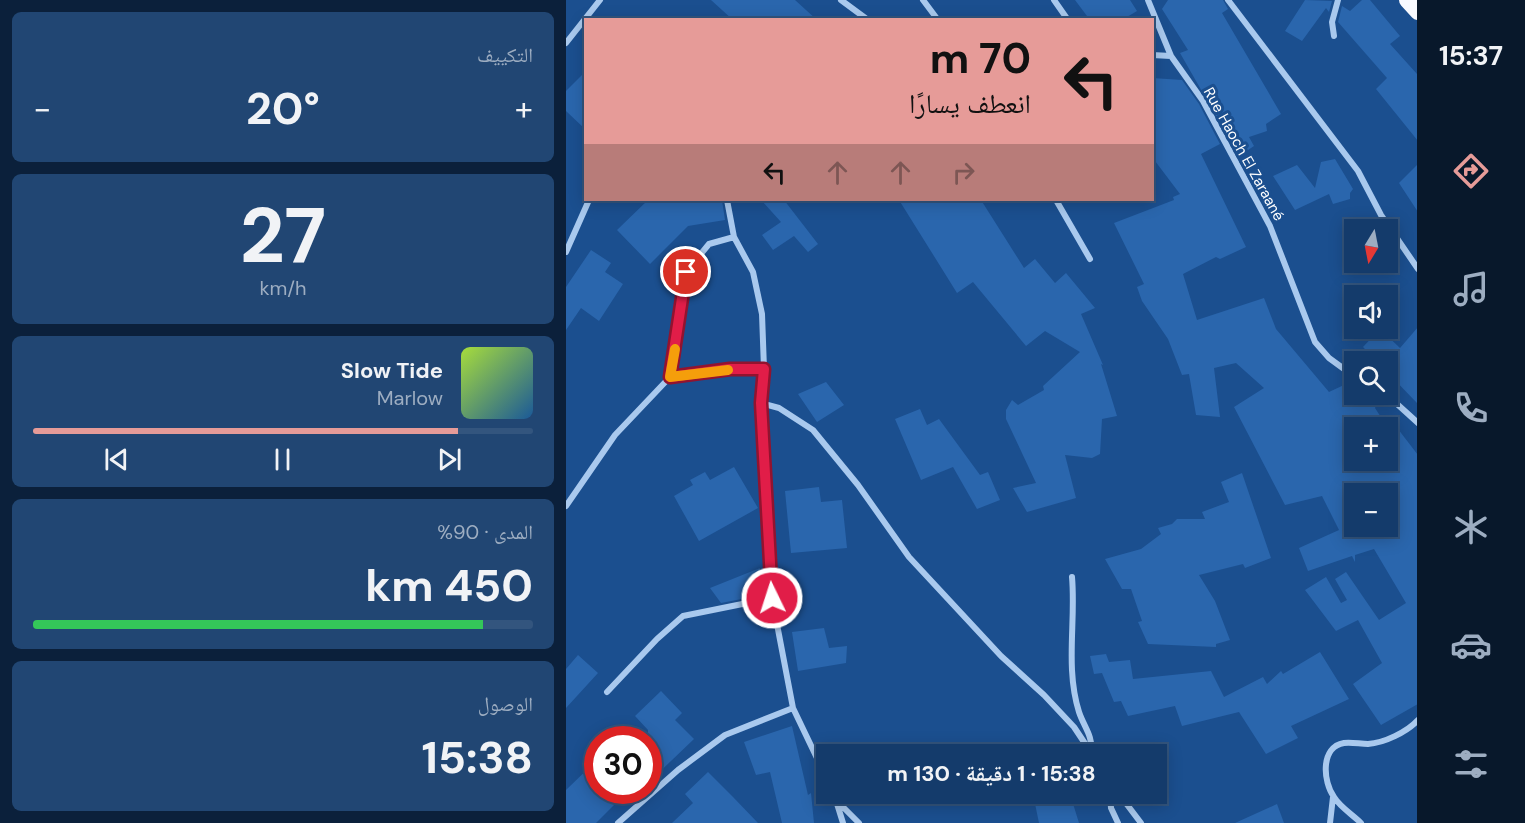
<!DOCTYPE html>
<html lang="ar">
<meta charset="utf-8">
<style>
:root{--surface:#143b6b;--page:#214673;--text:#f1f3f6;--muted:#9dadc1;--line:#33557e;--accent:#e69b98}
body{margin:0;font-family:"DM Sans","Noto Naskh Arabic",sans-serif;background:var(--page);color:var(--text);direction:rtl;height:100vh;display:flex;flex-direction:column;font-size:22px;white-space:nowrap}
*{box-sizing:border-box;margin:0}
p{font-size:20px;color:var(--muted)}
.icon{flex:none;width:33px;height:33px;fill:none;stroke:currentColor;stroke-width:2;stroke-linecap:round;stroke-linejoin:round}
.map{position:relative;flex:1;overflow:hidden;direction:ltr}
.panel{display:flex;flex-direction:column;gap:12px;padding:12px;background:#0b203b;width:566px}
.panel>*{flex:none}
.banner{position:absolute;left:18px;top:18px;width:570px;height:183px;border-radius:0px;box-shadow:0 3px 15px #0003,0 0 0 2px var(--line);direction:rtl;background:#e69b98;color:#111;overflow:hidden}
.needle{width:39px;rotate:190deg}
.tools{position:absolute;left:778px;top:219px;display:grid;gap:12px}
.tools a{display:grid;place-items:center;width:54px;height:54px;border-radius:0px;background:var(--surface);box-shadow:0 3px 15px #0003,0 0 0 2px var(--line);font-size:30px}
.speed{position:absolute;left:18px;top:726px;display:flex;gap:12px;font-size:30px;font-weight:700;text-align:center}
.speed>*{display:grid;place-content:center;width:78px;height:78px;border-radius:50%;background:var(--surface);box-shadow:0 3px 15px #0003,0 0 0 2px var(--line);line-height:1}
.speed .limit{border:9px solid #d22;background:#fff;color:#111}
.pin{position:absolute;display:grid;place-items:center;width:51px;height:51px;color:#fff;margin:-26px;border:3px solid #fff;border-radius:50%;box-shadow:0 2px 6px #0007}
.me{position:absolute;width:66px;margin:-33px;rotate:356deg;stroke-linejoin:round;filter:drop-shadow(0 0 4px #0008)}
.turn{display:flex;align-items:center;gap:21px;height:126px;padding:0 24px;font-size:27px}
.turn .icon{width:78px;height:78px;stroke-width:2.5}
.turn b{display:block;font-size:42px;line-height:51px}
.lanes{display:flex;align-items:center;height:57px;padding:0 24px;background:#0003;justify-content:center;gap:30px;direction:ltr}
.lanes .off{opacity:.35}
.big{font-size:45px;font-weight:700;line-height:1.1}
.panel .widget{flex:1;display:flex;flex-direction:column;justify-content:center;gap:9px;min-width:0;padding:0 21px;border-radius:9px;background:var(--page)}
.panel .dial{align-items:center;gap:0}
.dial b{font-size:78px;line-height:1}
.song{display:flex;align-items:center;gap:18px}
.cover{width:72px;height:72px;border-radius:9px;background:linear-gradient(135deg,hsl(80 70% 55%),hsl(210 70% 35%))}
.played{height:6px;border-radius:3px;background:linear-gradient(90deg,var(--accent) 85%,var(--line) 85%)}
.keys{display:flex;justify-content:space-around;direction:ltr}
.heat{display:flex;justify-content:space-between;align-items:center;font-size:33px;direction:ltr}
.charge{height:9px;border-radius:4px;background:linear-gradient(90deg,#34c759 90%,var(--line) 0)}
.trip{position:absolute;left:250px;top:744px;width:351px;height:60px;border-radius:0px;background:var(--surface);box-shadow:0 3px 15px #0003,0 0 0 2px var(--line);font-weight:700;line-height:60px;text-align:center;direction:rtl}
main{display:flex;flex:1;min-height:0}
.menu{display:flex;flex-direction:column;width:108px;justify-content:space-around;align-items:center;background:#08182b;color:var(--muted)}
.menu .icon{width:42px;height:42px}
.menu .active{color:var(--accent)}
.menu b{font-size:27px;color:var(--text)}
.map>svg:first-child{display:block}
.building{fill:#2a66ad;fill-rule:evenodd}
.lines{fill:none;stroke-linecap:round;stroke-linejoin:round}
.minor{stroke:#a9c9ee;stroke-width:6}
.trunk{stroke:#f8faff;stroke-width:16}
.route-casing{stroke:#92132f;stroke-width:15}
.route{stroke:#e11d48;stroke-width:10}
.slow{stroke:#f59e0b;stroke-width:10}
.labels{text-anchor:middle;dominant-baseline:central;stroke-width:6;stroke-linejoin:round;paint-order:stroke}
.street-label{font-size:15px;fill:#fff;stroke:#1b4f8f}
</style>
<main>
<nav class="menu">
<b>15:37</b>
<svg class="icon active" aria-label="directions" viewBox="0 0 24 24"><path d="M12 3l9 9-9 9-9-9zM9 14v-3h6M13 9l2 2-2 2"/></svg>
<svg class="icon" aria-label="music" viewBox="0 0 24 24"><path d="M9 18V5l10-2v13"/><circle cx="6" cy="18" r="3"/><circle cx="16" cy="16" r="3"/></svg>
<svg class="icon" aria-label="phone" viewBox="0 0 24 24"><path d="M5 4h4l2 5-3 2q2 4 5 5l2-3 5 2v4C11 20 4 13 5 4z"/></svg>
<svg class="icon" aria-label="climate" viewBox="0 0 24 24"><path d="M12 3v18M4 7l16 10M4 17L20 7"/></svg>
<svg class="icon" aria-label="car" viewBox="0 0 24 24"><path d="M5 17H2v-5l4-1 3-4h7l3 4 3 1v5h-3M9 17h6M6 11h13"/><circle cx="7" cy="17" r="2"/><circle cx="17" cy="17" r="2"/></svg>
<svg class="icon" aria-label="filters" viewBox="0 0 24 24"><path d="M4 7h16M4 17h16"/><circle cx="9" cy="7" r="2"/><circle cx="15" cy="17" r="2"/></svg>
</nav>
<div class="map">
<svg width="852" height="823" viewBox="0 0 852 823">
<rect width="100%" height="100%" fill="#1b4f8f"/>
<!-- building -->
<path class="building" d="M145 0H229L251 20H167Z
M509 0H564L571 11 556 20H524Z
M602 0H657L662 9 656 13 715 114 700 124 701 131 683 137 688 146 673 156 614 53 622 50 596 9Z
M739 0 766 1 763 12 760 8 736 41 719 31Z
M796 0H804L834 36 824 44 852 75V141L810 89 821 78 772 22 776 6 784 11Z
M20 71V130L0 111V91Z
M586 78 616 80 633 104 654 144 635 154 680 247 654 259 650 257 617 274 631 320 698 298 710 329 763 392 780 384 789 388V394H801L812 400 809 408 822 428H789V460H822V416L852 455V704L815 725 787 684 816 663 792 620 770 631 739 590 760 577 775 603 781 600 769 579 780 572 813 620 840 603 808 549 789 555V562L786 556 742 571 733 548 773 530 756 496 719 505 668 407 698 388 670 363 648 368 654 417 630 415 623 374 616 375 602 339 576 301 571 287 578 284 548 223 608 200 607 197 614 194 586 157ZM789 494H822V526H789Z
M769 159 787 189 784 193V199L767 204 763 194 729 210 707 176 731 165 749 188 755 162Z
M852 164V212L833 183Z
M82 200H156L159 220 122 226 84 264 51 230Z
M195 200H218L252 244 242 252 228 236 207 250 196 235 215 222Z
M333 200H415L458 268 469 259 489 283 500 273 529 308 515 314 537 365 535 364 551 416 536 419 534 454 526 458 499 455 510 498 461 512 447 488 470 483 440 419V410L446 400 452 405 478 390 477 386 514 352 479 331 460 346 407 282 391 293Z
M25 250 45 263 39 272 57 284 33 321 15 308 0 330V287Z
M852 327V404L822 373V362H811L797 347 814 329 834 348Z
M260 382 278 405 251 422 232 394Z
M354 409 361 425 373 419 414 475 422 472 434 500 411 509 387 467 355 480 329 419Z
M168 467 192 508 133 541 108 496 127 485 124 480 139 472 144 480Z
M676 473 705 558 679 568 677 564 633 575 649 601 664 640 650 644V647L582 644 572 622 576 621 565 589H556L539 559 575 549 595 534 592 528 606 524 611 519H639L636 512 663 502 655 482Z
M253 487 255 502 276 500 281 548 225 553 219 491Z
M194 568 191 596 155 603 144 588Z
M258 628 263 648 281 646 280 663 232 671 226 632Z
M754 652 783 699 725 726 732 738 700 754 673 712 616 726 609 706 562 716 555 701 548 702 536 673 528 674 524 656 540 654 543 662 564 660 567 679 645 671 658 697 697 677 701 684 715 671 717 674Z
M12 655 32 673 0 708V669Z
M95 691 116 713 109 720 128 739 82 783V730L69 716Z
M226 726 242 795 245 793 248 823H216L204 772 190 775 178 742Z
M32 759V790H63L30 823H0V790Z
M142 772 167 797 192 823H106L127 803 119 794Z
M467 794H504L513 823H473Z
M711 804 718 823H669Z"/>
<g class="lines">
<!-- minor -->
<path class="minor" d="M275 0 302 20
M357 0 372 20
M488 0 502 20
M582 0 605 56 637 101 704 226 749 342 763 358 789 377
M662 0 792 171 815 215 852 269
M768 36 766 22 772 0
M0 43 34 0
M586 55 605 56
M161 200 168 237 187 272 196 314 198 369 195 403 206 598 227 708 261 779
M490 200 524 259
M0 252 23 200
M104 377 120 272 143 244 168 237
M820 394 852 423
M195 403 213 408 247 430 292 485 343 557 435 656 478 695 508 727 526 754
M0 506 49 435 104 377 164 369H198
M506 577C510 622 499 667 513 712 518 727 527 736 525 751
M41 692 91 639 117 616 206 598
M268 794 277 823
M544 794 545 808 552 823
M553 794 575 823
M272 802 293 823
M52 823 112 770 159 735 227 708
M764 823 767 797
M795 823C787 815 774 807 768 797 757 782 754 747 778 743 786 742 794 744 802 744 818 743 841 732 852 720"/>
<!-- trunk -->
<path class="trunk" d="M841 0 852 12"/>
</g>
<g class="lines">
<defs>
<path id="route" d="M120 272 104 377 164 369H198L195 403 206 598"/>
</defs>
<!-- route casing -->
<use href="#route" class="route-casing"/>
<!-- route -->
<use href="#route" class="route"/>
<!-- slow -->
<path class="slow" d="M109 349 104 377 162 370"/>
</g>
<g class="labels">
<!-- street labels -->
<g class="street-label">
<text transform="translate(678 154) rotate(61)">Rue Haoch El Zaraané</text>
</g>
</g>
</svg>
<div class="tools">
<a><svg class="needle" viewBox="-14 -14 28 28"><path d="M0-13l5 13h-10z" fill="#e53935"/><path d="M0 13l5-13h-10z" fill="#9dadc1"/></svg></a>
<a><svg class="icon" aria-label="sound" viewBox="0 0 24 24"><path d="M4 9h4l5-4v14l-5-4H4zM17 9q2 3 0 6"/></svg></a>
<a><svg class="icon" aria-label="search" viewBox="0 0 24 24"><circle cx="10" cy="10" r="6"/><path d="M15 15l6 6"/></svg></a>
<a>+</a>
<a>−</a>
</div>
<div class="speed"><div class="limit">30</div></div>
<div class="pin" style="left:120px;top:272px;background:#d93025"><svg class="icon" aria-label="arrive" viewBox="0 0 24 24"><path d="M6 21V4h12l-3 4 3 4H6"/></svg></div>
<svg class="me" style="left:206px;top:598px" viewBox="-20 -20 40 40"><circle r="17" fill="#e11d48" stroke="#fff" stroke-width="3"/><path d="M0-11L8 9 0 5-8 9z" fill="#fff"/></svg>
<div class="trip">15:38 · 1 دقيقة · 130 m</div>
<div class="banner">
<div class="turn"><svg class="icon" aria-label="left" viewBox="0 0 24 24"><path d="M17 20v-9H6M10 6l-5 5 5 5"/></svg><div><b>70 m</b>انعطف يسارًا</div></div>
<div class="lanes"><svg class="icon" aria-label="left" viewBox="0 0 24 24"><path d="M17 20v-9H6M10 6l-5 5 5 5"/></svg><svg class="icon off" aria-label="ahead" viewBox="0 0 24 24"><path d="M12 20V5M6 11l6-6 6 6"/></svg><svg class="icon off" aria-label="ahead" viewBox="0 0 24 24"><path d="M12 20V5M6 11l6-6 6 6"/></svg><svg class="icon off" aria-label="right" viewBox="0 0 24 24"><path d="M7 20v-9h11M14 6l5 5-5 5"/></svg></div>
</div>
</div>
<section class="panel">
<div class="widget"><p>التكييف</p>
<div class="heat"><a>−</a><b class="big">20°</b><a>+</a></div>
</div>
<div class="widget dial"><b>27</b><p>km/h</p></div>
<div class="widget">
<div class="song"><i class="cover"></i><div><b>Slow Tide</b><p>Marlow</p></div></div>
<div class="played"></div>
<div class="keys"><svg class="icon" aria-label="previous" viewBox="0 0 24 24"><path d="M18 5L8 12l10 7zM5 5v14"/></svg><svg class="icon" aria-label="pause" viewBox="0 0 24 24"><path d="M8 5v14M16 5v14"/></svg><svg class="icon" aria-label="next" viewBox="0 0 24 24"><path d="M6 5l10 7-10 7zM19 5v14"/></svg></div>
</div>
<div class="widget"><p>المدى · 90%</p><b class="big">450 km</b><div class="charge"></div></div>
<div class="widget"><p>الوصول</p><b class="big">15:38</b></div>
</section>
</main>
